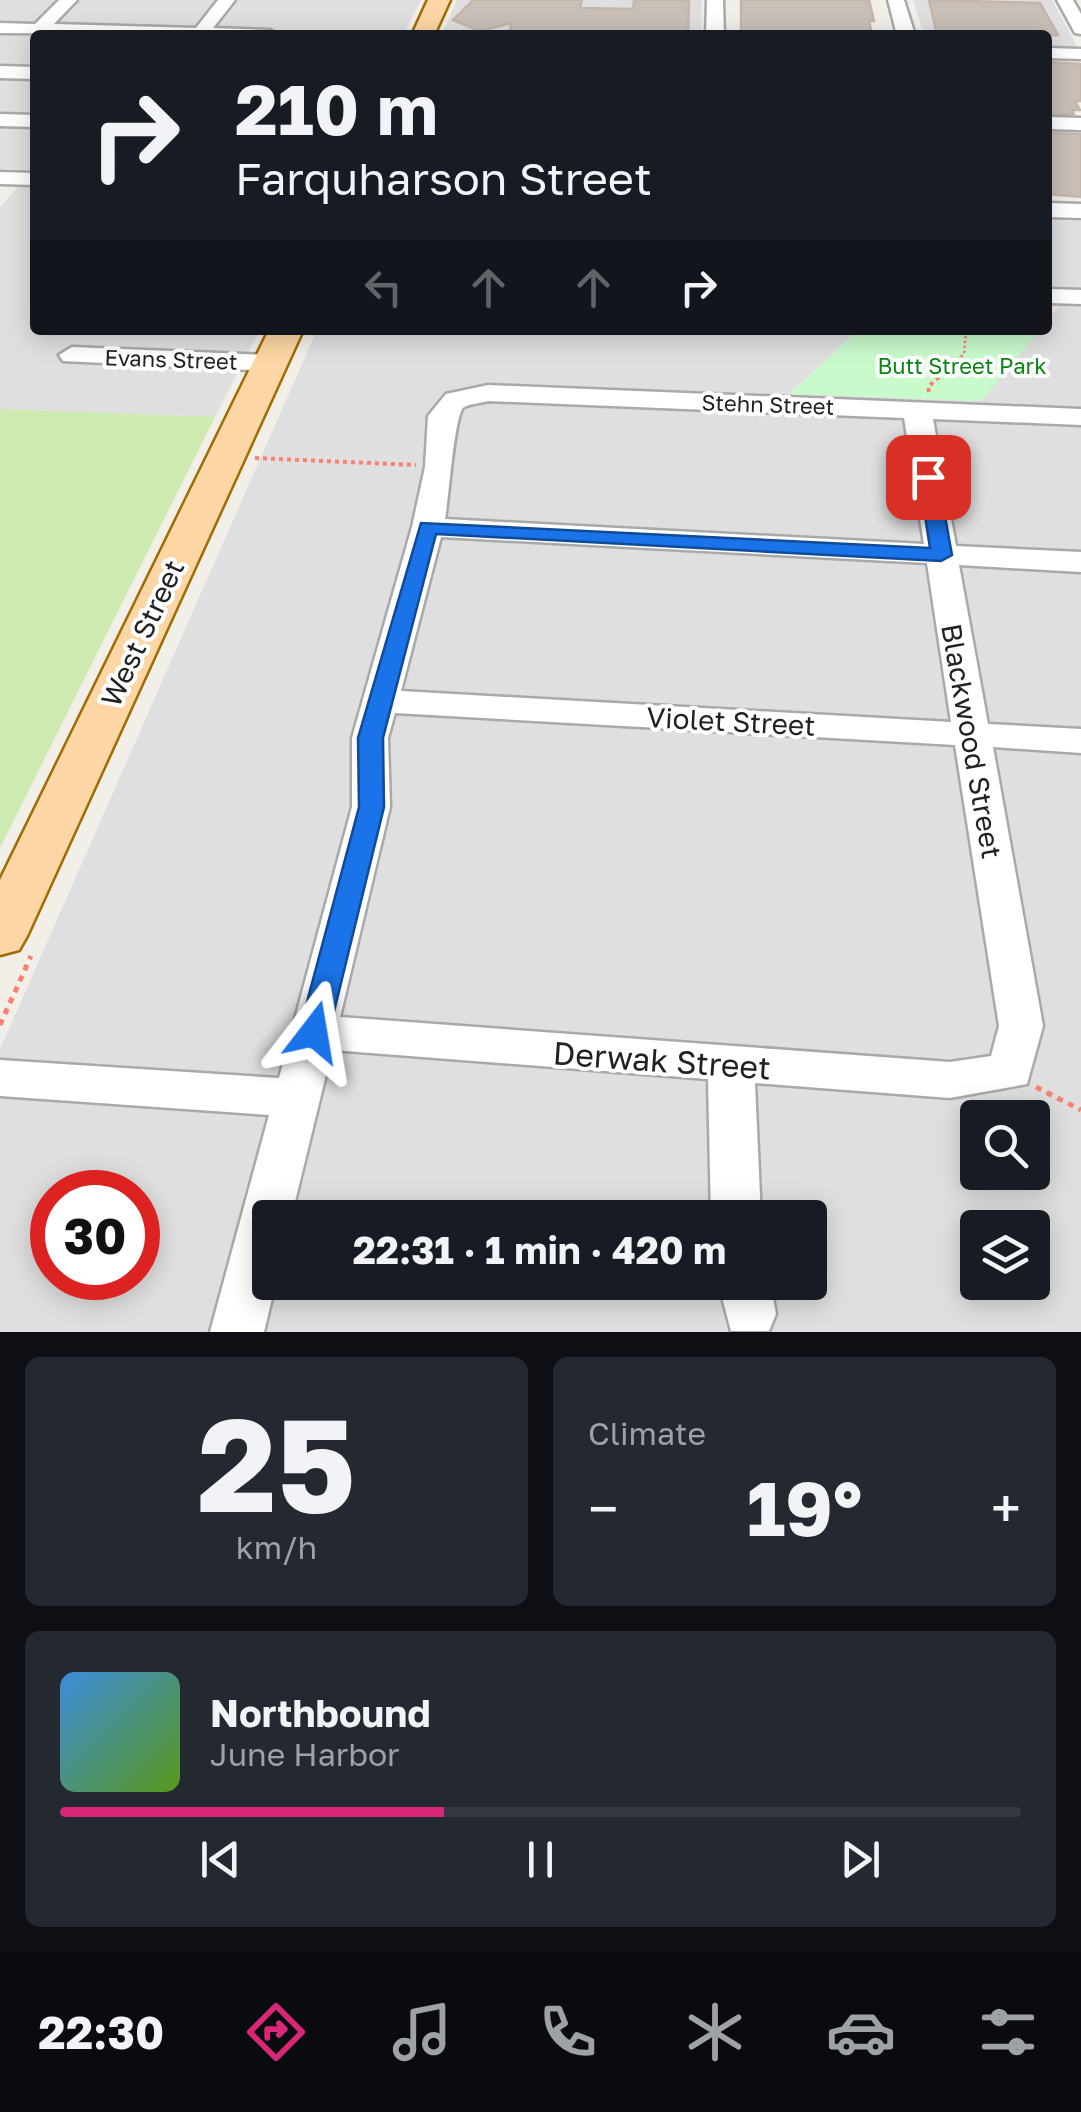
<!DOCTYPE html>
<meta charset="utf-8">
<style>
:root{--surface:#171b24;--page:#242831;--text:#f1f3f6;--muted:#9ea1a6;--line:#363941;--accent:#db2777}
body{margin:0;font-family:"Golos Text",sans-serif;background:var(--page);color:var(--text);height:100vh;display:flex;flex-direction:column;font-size:38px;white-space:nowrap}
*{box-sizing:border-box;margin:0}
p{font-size:32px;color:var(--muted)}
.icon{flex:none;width:55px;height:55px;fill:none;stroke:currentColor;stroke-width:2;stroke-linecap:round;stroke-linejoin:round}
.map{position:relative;height:1332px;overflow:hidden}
.drawer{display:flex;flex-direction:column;gap:25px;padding:25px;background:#0d0f14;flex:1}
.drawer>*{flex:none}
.banner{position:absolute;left:30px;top:30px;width:1022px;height:305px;border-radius:10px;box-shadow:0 5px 25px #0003;background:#171b24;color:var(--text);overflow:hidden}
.fabs{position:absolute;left:960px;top:1100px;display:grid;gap:20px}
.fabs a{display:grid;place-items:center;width:90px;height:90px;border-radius:10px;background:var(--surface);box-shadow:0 5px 25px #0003;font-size:50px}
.speed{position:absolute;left:30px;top:1170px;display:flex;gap:20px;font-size:50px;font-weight:700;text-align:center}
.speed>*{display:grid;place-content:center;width:130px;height:130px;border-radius:50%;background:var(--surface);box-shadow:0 5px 25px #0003;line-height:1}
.speed .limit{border:15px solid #d22;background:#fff;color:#111}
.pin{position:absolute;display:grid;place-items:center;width:85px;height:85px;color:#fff;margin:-42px;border-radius:20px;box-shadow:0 5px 15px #0006}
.me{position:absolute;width:110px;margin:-55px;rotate:14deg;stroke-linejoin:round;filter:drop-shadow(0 0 8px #0008)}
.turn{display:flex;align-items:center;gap:35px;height:210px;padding:0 40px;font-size:45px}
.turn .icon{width:130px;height:130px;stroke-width:2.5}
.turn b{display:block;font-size:70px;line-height:85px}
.lanes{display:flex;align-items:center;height:95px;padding:0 40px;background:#0003;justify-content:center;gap:50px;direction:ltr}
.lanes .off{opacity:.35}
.big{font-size:75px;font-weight:700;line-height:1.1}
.drawer .card{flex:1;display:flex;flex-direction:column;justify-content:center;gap:15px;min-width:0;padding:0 35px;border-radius:15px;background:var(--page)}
.drawer .dial{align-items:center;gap:0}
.dial b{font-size:130px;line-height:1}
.song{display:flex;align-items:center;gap:30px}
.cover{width:120px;height:120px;border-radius:15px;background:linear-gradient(135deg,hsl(210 70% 55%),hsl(90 70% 35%))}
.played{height:10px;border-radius:5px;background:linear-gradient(90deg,var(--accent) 40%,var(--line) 40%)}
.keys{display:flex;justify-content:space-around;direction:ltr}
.heat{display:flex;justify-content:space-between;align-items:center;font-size:55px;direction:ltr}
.drawer .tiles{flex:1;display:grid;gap:25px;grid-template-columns:1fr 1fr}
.card:last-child{grid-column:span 2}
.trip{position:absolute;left:252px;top:1200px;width:575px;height:100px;border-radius:10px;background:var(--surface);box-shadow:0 5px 25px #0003;font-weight:700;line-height:100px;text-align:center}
.dock{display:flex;height:160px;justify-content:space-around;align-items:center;background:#090b0e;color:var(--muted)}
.dock .icon{width:70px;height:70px}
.dock .active{color:var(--accent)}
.dock b{font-size:45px;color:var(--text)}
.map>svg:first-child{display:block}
.residential{fill:#e0dfdf;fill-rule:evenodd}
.grass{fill:#cdebb0}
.park{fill:#c8facc}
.building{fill:#c7bfb8;stroke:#c4b6ab;stroke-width:2.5}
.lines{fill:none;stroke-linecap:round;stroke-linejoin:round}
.minor-casing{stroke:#a9a9a9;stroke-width:5}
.major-casing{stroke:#a06b00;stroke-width:5}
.path-far2{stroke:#fa8072;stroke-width:2.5;stroke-dasharray:2.5 2.5;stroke-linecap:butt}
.path-far1{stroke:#fa8072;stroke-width:4;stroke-dasharray:4 4;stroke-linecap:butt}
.path{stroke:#fa8072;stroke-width:5;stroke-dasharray:6 6;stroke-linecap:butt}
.minor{fill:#fff;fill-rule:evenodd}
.major{fill:#fcd6a4;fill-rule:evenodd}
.route{fill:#1a73e8;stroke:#114b97;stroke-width:2.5}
.labels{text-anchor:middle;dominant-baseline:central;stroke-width:8;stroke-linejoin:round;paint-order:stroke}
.far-street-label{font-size:22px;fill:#222;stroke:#fff}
.far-park-label{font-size:22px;fill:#0c8416;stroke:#fff}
.street-label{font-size:28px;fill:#222;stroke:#fff}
.near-street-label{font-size:32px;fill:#222;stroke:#fff}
</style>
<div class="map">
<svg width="1081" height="1332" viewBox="0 0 1081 1332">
<rect width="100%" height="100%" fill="#f2efe9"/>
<!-- residential -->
<path class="residential" d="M0 0H421L403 35H35V170L0 169Z
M457 0H702L701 35 448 34 443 32Z
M913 0H1052L1077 46 1048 48V35H924Z
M18 187H35V330H260L215 417 0 409V207Z
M1048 220 1081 221V1332H0V1049L317 330H858L791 392 980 401 1039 330H1048V320L1059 306 1048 304ZM978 1118H1032V1172H978ZM52 1192H138V1278H52ZM270 1218H810V1282H270ZM978 1228H1032V1282H978Z"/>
<!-- grass -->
<path class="grass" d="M0 409 215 417 0 848Z"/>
<!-- park -->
<path class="park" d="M858 330H1039L981 401 790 394Z"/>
<!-- building -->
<path class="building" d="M473 0H582L580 8 633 9 634 0H689L688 35 509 32 512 23 480 31 453 20Z
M741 0H869L874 21H869L872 35H741Z
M929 0 1040 3 1058 35H937Z
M1048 62 1081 64V101H1075L1080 110H1072L1074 114H1048Z
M1048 133 1081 134V197L1048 194Z"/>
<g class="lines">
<defs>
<path id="minor" d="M59 0H77L54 24 196 28 218 0H235L213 28 270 30 279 35 0 33V23L35 24Z
M707 0H723L724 35H706Z
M888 0H904L915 35H897Z
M1057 0H1073L1081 14V34L1075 33Z
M1048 48 1081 49V59L1048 58Z
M0 66 35 67V79L0 78Z
M0 114 35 115V127L0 126Z
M1048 117 1081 118V130L1048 129Z
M0 172 35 173V185L0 184Z
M1048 203 1081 204V218L1048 217Z
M1048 289 1081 290V304L1048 303Z
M72 347 270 355 283 363 270 371 63 361 59 355Z
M488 385 1081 409V425L933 419 956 546 1081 552V572L959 565 988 724 1081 729V753L993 747 1043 1026 1027 1084 950 1098 755 1083 761 1218H711L708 1079 332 1050 291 1218H270V1282H276L264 1332H210L269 1115 0 1096V1060L279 1078 352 807V738L412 527 425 467 428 416 446 394ZM488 401 904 418 924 544 445 519C449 500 454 414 464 407 470 404 481 403 488 401ZM441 537 927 563 951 722 401 691ZM395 713 955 745 999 1026 991 1056 950 1062 340 1017 390 807 388 738Z
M718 1282H770L776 1314 769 1331H731Z"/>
<path id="major" d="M428 0H450L434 35H412Z
M269 330H303L27 936 19 950 0 955V880Z"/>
</defs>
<!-- minor casing -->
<use href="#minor" class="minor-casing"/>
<!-- major casing -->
<use href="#major" class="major-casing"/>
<!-- path-far2 -->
<path class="path-far2" d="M957 360 964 354 966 330"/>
<!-- path-far1 -->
<path class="path-far1" d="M929 392 928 387 960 358
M255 458 416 465"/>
<!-- path -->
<path class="path" d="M0 1025 31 956
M1036 1087 1081 1110"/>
<!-- minor -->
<use href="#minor" class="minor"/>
<!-- major -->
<use href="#major" class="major"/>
</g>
<!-- route -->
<path class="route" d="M928 471 938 477 952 555 941 561 436 534 383 738 384 807 329 1032 324 1040H304L299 1032 359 807 358 738 421 523 930 548 919 477Z"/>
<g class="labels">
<!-- far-street labels -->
<g class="far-street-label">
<text transform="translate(171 359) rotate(2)">Evans Street</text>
<text transform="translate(768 404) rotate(2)">Stehn Street</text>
</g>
<!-- far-park labels -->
<g class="far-park-label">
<text x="962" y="365">Butt Street Park</text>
</g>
<!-- street labels -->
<g class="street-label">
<text transform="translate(142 633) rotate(-65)">West Street</text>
<text transform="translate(731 721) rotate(3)">Violet Street</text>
<text transform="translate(972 741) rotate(80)">Blackwood Street</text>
</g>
<!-- near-street labels -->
<g class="near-street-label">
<text transform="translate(662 1060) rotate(4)">Derwak Street</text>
</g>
</g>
</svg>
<div class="fabs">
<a><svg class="icon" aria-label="search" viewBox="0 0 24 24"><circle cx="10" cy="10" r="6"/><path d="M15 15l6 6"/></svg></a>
<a><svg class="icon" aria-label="layers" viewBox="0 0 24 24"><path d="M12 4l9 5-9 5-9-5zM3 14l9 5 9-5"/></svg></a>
</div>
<div class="speed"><div class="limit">30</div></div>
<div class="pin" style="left:928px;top:477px;background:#d93025"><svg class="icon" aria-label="arrive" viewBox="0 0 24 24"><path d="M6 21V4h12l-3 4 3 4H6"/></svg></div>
<svg class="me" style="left:314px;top:1032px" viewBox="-20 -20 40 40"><path d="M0-17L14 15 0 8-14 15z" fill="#1a73e8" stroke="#fff" stroke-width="4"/></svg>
<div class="trip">22:31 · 1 min · 420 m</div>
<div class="banner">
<div class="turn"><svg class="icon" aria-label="right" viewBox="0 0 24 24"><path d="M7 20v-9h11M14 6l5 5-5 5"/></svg><div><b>210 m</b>Farquharson Street</div></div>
<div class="lanes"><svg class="icon off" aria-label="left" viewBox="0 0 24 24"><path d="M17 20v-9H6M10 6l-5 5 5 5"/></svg><svg class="icon off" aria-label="ahead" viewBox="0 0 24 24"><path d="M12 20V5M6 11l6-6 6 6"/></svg><svg class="icon off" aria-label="ahead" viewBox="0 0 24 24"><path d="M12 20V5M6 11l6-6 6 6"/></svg><svg class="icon" aria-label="right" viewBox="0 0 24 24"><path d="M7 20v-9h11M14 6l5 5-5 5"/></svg></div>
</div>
</div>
<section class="drawer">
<div class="tiles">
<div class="card dial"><b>25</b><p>km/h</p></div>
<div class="card"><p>Climate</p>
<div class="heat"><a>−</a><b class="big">19°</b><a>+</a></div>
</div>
<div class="card">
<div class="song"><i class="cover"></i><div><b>Northbound</b><p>June Harbor</p></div></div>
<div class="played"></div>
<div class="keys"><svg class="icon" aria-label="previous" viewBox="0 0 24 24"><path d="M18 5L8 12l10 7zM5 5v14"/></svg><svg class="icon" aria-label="pause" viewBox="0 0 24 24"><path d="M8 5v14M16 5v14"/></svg><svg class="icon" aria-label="next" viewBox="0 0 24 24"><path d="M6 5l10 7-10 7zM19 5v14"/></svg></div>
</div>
</div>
</section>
<nav class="dock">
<b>22:30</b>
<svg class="icon active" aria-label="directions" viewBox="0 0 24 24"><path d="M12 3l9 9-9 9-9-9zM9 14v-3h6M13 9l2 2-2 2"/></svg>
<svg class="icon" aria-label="music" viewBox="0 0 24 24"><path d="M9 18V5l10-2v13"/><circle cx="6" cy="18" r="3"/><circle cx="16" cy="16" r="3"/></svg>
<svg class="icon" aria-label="phone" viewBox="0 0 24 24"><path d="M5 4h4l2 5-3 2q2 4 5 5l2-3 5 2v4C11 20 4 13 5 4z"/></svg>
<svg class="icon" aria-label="climate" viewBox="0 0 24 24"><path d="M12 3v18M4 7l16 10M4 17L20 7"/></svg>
<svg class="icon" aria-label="car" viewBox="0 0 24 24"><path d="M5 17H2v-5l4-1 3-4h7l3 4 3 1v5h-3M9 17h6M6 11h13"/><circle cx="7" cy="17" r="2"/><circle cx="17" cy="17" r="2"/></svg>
<svg class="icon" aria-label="filters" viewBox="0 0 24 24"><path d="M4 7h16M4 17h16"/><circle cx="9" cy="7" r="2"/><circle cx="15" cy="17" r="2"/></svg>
</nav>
